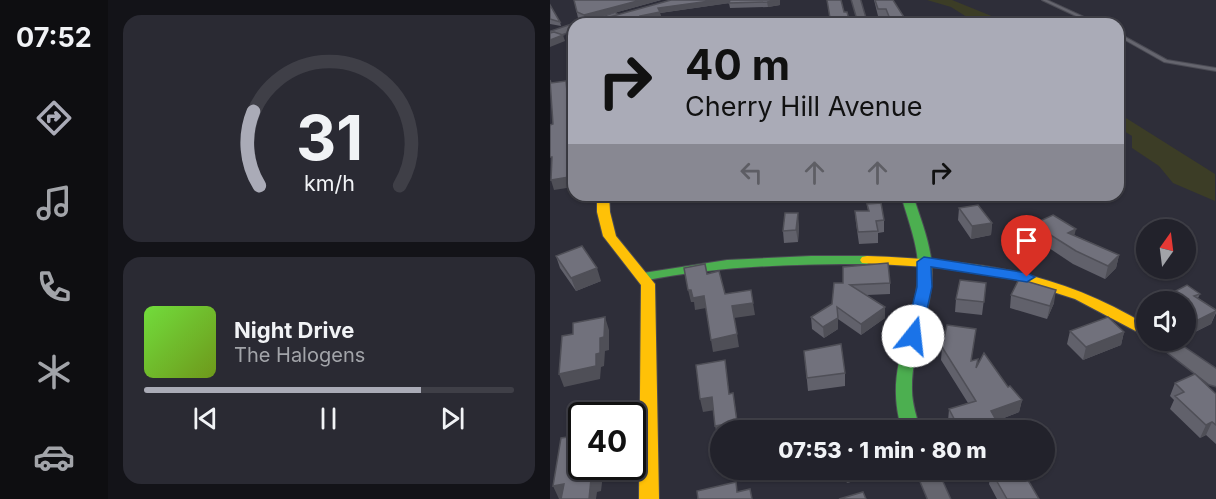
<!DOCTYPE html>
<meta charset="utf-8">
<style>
:root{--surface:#22222b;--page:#2a2a33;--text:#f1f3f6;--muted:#a2a4a9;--line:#3f3f47;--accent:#aaabb7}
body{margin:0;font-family:Inter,sans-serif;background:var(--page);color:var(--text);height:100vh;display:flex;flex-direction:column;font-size:22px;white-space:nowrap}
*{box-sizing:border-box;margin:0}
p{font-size:20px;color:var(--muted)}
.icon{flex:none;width:33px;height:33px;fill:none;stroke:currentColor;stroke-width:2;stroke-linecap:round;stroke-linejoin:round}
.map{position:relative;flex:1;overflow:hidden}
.details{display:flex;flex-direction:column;gap:15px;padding:15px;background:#131318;width:442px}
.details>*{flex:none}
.top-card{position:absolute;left:18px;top:18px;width:556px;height:183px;border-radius:18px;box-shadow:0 2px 4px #0004,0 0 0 2px var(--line);background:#aaabb7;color:#111;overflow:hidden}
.needle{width:39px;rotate:14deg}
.tools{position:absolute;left:586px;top:219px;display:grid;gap:12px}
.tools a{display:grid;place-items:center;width:60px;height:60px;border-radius:50%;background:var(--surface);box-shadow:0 2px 4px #0004,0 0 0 2px var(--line);font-size:30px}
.speed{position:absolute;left:18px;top:402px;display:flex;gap:12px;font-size:30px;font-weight:700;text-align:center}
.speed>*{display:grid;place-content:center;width:78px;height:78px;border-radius:50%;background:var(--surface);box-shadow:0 2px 4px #0004,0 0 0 2px var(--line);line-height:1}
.speed .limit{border:3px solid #111;border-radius:9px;background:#fff;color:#111}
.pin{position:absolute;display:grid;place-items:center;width:51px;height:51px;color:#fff;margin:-62px -26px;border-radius:50% 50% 50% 0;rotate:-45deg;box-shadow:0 0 6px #0007}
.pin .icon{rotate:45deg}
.me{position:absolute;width:66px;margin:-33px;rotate:16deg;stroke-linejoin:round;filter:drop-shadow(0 0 4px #0008)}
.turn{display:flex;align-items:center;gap:21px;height:126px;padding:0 18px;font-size:27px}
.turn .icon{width:78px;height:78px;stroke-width:2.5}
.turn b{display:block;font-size:42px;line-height:51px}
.lanes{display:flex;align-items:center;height:57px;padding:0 18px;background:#0003;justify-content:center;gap:30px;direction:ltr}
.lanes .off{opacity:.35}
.details .card{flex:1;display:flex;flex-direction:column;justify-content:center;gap:9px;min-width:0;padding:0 21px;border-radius:18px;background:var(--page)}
.details .dial{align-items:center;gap:0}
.dial svg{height:156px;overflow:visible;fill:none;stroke:var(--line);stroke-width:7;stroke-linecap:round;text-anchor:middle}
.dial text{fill:var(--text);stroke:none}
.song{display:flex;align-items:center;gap:18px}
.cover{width:72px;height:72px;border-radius:9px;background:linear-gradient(135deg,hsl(100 70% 55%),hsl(80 70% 35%))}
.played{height:6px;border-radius:3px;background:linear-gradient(90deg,var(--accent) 75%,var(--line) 75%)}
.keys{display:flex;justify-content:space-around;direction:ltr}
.trip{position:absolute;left:160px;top:420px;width:345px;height:60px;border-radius:30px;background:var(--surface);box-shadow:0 2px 4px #0004,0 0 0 2px var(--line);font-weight:800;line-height:60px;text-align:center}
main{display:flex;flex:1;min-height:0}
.dock{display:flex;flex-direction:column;width:108px;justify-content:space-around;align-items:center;background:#0e0e11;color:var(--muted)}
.dock .icon{width:42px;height:42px}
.dock .selected{color:var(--accent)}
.dock b{font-size:27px;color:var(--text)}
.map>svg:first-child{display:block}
.green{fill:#3c3d26}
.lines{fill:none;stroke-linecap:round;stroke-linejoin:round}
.lane-casing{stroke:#4b4b54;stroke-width:2}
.street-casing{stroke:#4b4b54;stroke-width:3}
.fast-casing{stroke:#4b4b54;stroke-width:2}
.slow-casing{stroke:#4b4b54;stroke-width:2}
.lane{fill:#65656e;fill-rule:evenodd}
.street{fill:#65656e;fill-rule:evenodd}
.fast{fill:#4caf50;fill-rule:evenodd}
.slow{fill:#ffc107;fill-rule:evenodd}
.wall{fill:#61616b}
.shaded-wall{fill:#4f4f57}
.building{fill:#71717c;stroke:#4f4f57;stroke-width:1.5}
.route{fill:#1a73e8;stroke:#114b97;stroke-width:1.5}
</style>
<main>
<nav class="dock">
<b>07:52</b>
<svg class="icon selected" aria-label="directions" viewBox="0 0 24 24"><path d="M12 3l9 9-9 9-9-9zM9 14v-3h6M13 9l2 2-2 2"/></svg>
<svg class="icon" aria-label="music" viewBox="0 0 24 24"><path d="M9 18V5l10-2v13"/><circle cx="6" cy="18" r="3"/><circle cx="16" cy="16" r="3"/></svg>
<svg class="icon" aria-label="phone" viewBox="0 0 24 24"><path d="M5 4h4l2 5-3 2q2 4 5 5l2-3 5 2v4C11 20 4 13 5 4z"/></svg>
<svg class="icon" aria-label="climate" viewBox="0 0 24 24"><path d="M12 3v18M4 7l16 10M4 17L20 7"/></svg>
<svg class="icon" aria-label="car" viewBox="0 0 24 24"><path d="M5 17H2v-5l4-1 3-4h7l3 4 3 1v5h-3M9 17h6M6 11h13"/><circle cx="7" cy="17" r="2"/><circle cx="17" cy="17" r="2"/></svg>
</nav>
<section class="details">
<div class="card dial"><svg viewBox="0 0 100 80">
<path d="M14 69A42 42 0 1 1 86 69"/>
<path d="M14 69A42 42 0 0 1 11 31" stroke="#aaabb7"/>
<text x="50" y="56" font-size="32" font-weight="700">31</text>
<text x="50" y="72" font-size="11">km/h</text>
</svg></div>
<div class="card">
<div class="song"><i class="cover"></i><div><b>Night Drive</b><p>The Halogens</p></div></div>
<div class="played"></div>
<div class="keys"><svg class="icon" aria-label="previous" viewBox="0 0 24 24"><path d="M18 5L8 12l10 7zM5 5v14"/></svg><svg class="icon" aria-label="pause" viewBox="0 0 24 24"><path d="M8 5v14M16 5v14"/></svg><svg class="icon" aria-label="next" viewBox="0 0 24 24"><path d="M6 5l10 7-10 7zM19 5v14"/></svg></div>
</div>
</section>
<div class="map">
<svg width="666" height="499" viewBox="0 0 666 499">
<rect width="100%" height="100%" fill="#2e2e39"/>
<!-- green -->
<path class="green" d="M377 0H402L444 17 445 20 473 24H428L401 7Z
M568 113 665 174V201L623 183 609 166 582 148V136L569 128Z"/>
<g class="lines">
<defs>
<path id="lane" d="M492 0H497L549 24H543Z
M568 33 617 60 666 68V71L614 62 568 36Z"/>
<path id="street" d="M302 0H310L317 24H309Z
M65 13 69 16 68 18 46 24H32Z
M24 24V30L0 38V32Z
M602 340H623L666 369V386L659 384Z
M366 470H387L400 499H378Z"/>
<path id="fast" d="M351 195H363C371 221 383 248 382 276 381 315 361 351 362 390 362 404 367 417 370 430H352C333 369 364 334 368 276 370 249 358 221 351 195Z
M261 256H317L324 260 317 264C241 264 167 266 93 281L86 277 93 273 177 260Z"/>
<path id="slow" d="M47 195H59L60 212 66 236 105 284 109 499H89L91 285 53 236 47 212Z
M317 256C423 260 504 269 597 325V337L525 299 463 279 393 268 312 263 310 260 312 257Z"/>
</defs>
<!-- lane casing -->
<use href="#lane" class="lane-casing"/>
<!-- street casing -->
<use href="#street" class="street-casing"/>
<!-- fast casing -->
<use href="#fast" class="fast-casing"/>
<!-- slow casing -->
<use href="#slow" class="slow-casing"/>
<!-- lane -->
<use href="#lane" class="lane"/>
<!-- street -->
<use href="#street" class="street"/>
<!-- fast -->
<use href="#fast" class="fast"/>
<!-- slow -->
<use href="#slow" class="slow"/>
</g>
<!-- wall -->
<path class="wall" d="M24 0H111L35 21 28 18Z
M121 0H230V5L218 7 180 8 179 3 110 13 111 17 92 21 94 24H46L45 21Z
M324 0H343L357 22 361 24H339L336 16H328Z
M0 5 10 22 11 26 0 24Z
M317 204 334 220V232L328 233V243L309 244 306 223 305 211H318Z
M409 208 442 223 441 235 421 239 408 220Z
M483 224 524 235 569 255 566 268 555 279 523 264 481 236Z
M249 225 248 242 234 243 233 231Z
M6 256 51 281 26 291 10 268Z
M293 283H340V294L317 295 335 307V318L311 335 288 319V329L274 338 262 329 261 317 282 304Z
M436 283 432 315 405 312 406 299Z
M650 294 648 298 666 310V313L661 324 643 333 636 328V302H613L614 297Z
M461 295 504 303 497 319 460 308Z
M520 331 574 332 571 345 533 360 517 344Z
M392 347 422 361 426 368 458 387 472 400 469 412 446 421 445 430H402L398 421 399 409 418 403 391 360Z
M254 351 295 373V386L258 391Z
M625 383 666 394V444L656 435 650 438 620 409 624 400 620 396Z
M292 470H341L297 483Z
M441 471 489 499H447L439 484Z"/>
<!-- shaded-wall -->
<path class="shaded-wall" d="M91 0H111L35 21 34 15Z
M167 0H180V3L110 13 111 17 91 21 90 16 108 8Z
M230 0V5L218 7 217 2Z
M69 21 70 24H57Z
M13 35 15 41 0 47V40Z
M16 81 19 89 22 125V121L24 129V163H23V187L4 190 1 180 20 153V122Z
M248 213 249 225 248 242 246 230Z
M442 223 441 235 421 239 422 226Z
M526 229 523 241 518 233Z
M569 255 566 268 555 279 558 266Z
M47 268 51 281 26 291 21 278Z
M138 290H141L154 296 156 308 145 310 144 302H141Z
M506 290 504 303 497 319 500 306Z
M203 303 205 315 184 318 182 306Z
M335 307V318L311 335V324Z
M666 311 661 324 643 333 648 320Z
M55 317 59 330V350L55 351 54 366 51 367 50 379 14 387 9 374 46 354Z
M288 318V329L274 338 273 327Z
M574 332 571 345 533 360 536 347Z
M187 334 189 347 163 352 161 340Z
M183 393 189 430H171V439L168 440 165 426Z
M162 397 165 410 153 412 150 399Z
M472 400 469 412 446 421 445 430H411L441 411Z
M662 422 656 435 650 438 656 425Z
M47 466H54L51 491 47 492 46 499H39L41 479Z
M296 470H341L297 483Z
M14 484 12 499H9L3 486Z"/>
<!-- building -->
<path class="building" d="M24 0H91L34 15 27 12Z
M121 0H167L108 8 110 12 90 16 94 24H71L69 21 57 24H53L45 21Z
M180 0H230L217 2 179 3Z
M277 0H291L294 12H297L300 24H281Z
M325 0H343L357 22H360L361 24H342L336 9H328Z
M0 5 10 22 0 19Z
M4 32 13 35 0 40V33Z
M0 80 1 83 16 81 20 122 22 121V153H20L19 177 1 180 2 157H0V125L3 124Z
M331 203 334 220 326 221 328 231 308 232 305 211H319L317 204Z
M428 205 442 223 422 226 409 208Z
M235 213H248L246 230 233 231Z
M503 215 526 229 518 233 569 255 558 266 526 251 483 224Z
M32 246 47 268 21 278 6 256Z
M338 263 340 283 300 285 335 307 311 324 287 307 288 318 273 327 261 317 282 304 284 283H293V267Z
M155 264 157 274 169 271 175 294 201 290 203 303 182 306 187 334 161 340 154 296 143 298 141 290H138L134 268Z
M469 279 506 290 500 306 461 295Z
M410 280 436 283 434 302 406 299Z
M637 285 650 294 644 296 666 310V311L648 320 636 312V302H621L614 297Z
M55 317 54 337 50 338V353L46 354V366L9 374 12 336 23 334V323Z
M558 317 574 332 536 347 520 331Z
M397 325 426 329 421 361 428 359 426 368 434 353 458 387 460 386 472 400 441 411 446 420 410 430 399 409 426 401 392 347Z
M291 344 295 373 257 378 254 351Z
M175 360 179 394 183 393 187 422 165 426 162 397 150 399 146 365Z
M645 374 666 394V425L662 422 656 425 625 396 634 392 625 383Z
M327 420 332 430H300L299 428Z
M32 435V466H47L46 478 41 479 39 499H11L14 484 3 486 11 438Z
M445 470H472L489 499H457L441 471Z
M186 482 187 492 200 489 202 499H148L147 491Z
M313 492 316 499H289Z"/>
<!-- route -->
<path class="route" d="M374 257 477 273 485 277 477 282 381 267 382 287 371 336 369 340H357L355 336 367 287V262Z"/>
</svg>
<div class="tools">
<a><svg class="needle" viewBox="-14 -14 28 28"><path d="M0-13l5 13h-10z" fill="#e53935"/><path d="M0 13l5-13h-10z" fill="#a2a4a9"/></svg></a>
<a><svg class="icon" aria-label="sound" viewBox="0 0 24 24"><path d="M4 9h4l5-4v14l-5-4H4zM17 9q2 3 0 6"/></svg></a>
</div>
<div class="speed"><div class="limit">40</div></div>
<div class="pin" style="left:477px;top:277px;background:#d93025"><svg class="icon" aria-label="arrive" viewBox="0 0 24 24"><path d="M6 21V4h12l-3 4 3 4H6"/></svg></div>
<svg class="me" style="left:363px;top:336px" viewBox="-20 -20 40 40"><circle r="19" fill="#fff"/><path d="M0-13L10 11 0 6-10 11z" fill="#1a73e8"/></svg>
<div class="trip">07:53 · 1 min · 80 m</div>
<div class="top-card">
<div class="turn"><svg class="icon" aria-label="right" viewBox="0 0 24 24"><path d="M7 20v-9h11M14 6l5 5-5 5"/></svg><div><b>40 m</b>Cherry Hill Avenue</div></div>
<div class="lanes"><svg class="icon off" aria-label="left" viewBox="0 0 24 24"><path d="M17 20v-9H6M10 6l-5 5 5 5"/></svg><svg class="icon off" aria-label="ahead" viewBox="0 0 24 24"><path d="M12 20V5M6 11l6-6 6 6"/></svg><svg class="icon off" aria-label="ahead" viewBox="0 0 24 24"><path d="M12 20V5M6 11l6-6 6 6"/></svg><svg class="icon" aria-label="right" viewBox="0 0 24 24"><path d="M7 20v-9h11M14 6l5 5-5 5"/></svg></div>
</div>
</div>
</main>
